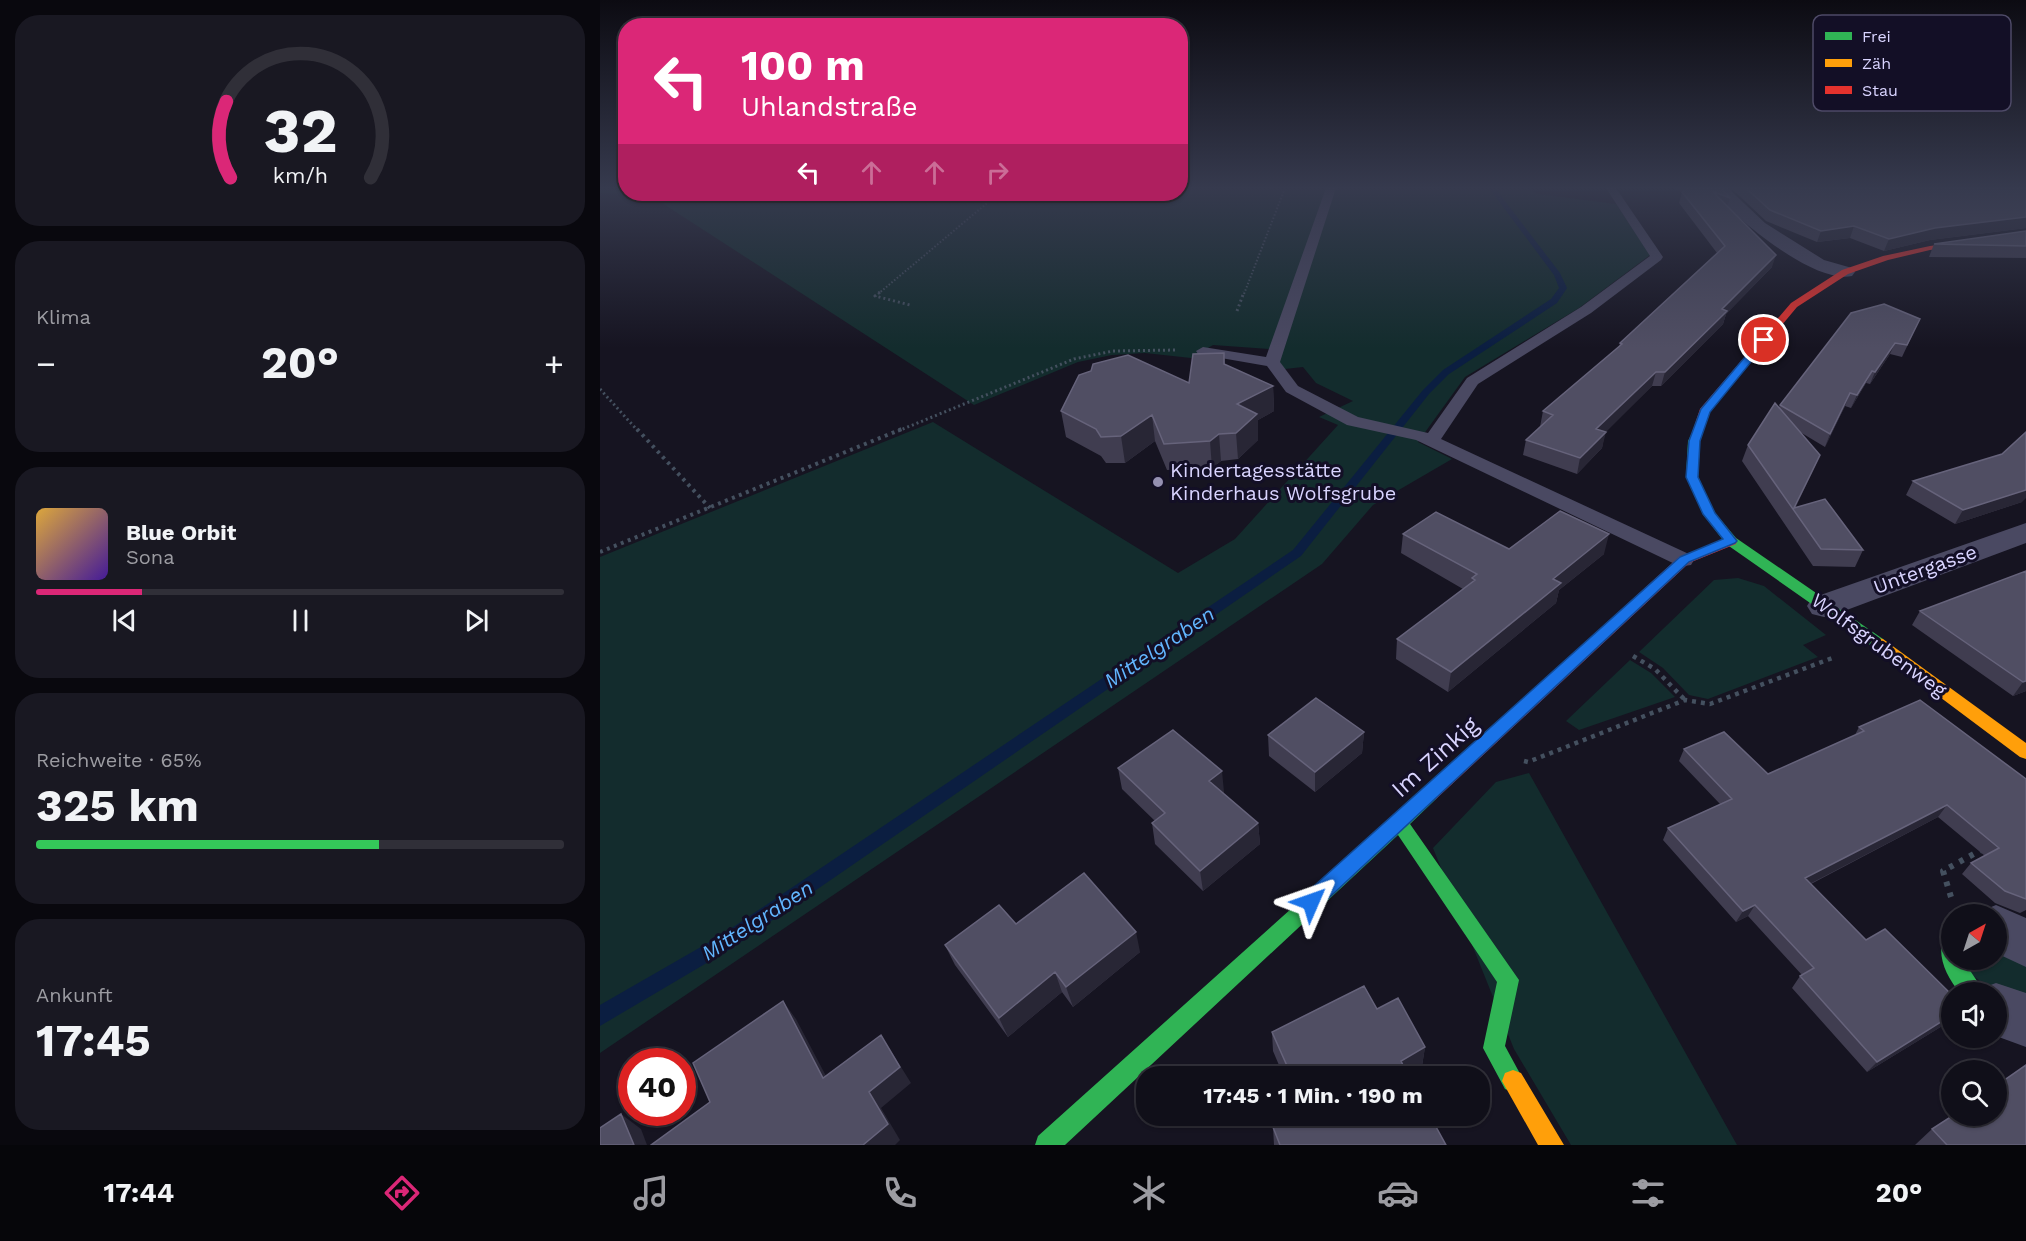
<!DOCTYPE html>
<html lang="de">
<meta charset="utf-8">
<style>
:root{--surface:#100f19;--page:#191822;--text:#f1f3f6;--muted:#9c9ca2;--line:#302f38;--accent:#db2777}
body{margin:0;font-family:"Work Sans",sans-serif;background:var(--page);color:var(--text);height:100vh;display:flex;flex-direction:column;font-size:22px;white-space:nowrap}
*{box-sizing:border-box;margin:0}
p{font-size:20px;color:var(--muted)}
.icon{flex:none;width:33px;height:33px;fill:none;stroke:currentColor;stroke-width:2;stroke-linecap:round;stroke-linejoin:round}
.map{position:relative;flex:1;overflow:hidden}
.side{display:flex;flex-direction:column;gap:15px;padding:15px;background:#09080e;width:600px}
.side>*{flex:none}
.banner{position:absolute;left:18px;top:18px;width:570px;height:183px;border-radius:24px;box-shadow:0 2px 4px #0004,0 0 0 2px var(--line);background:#db2777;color:#fff;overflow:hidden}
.needle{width:39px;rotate:39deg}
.fabs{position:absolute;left:1341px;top:904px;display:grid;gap:12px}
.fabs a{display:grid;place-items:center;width:66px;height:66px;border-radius:50%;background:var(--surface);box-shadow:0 2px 4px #0004,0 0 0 2px var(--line);font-size:30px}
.speed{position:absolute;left:18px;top:1048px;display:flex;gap:12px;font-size:30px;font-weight:700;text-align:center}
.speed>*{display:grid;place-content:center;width:78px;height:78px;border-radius:50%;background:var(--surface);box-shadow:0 2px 4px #0004,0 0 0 2px var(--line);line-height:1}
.speed .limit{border:9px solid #d22;background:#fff;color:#111}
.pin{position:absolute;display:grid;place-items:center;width:51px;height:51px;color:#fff;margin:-26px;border:3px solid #fff;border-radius:50%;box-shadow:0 2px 6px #0007}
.me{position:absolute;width:66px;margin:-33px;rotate:47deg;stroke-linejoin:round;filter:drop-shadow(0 0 4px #0008)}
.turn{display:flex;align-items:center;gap:21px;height:126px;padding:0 24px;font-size:27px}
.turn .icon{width:78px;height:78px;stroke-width:2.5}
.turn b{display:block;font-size:42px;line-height:51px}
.lanes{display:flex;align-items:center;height:57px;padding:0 24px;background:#0003;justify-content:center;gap:30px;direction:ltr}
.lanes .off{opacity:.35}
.big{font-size:45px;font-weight:700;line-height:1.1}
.side .tile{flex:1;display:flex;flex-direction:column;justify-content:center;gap:9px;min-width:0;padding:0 21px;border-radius:24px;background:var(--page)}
.side .dial{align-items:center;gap:0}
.dial svg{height:156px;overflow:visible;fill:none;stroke:var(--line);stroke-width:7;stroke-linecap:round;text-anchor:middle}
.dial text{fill:var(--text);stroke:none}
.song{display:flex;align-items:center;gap:18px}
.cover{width:72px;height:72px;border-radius:9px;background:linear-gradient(135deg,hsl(40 70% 55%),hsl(260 70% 35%))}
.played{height:6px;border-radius:3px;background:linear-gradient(90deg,var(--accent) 20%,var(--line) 20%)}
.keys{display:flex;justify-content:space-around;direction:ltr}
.heat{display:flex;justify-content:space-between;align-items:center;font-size:33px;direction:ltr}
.charge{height:9px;border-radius:4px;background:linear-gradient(90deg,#34c759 65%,var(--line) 0)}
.trip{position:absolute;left:536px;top:1066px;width:354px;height:60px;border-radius:24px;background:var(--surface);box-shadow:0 2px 4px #0004,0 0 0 2px var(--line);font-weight:700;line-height:60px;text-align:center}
.dock{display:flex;height:96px;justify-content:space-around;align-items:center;background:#06060a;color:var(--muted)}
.dock .icon{width:42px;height:42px}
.dock .selected{color:var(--accent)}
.dock b{font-size:27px;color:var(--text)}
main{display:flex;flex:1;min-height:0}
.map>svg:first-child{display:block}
.green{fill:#132c2d}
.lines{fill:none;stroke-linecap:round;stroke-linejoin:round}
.stream{fill:#0b1e41;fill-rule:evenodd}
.path-far4{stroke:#44505f;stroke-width:2;stroke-dasharray:1.5 2;stroke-linecap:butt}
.path-far3{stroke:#44505f;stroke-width:3;stroke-dasharray:2 3;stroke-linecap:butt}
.path-far2{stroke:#44505f;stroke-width:4;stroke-dasharray:3 4.5;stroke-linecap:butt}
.path-far1{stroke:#44505f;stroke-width:4.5;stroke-dasharray:4 5;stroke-linecap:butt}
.path{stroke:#44505f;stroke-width:6;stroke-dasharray:4.5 7;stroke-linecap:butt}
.lane{fill:#4a4962;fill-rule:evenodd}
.street{fill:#4a4962;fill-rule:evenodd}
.fast{fill:#30b455;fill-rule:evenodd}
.slow{fill:#ff9f0a;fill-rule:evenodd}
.jam{fill:#e5322d;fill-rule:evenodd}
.wall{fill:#403d50}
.shaded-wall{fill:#282635}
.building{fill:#504e63;stroke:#66637b;stroke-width:1.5}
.route{fill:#1a73e8;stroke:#114b97;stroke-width:1.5}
.poi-dot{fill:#9591b1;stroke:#130f26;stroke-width:2}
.labels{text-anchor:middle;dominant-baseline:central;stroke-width:6;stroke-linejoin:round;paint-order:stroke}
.poi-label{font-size:20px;fill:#d9d4ff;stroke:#130f26;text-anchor:start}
.street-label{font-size:20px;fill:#d9d4ff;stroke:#130f26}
.water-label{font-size:21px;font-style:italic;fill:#62b6ff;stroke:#130f26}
.near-street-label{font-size:24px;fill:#d9d4ff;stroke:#130f26}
.key{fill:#130f26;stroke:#4e4a67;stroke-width:1.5}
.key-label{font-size:16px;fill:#d9d4ff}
</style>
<main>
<section class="side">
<div class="tile dial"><svg viewBox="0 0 100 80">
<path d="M14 69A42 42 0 1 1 86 69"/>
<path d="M14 69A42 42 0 0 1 12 30" stroke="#db2777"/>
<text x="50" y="56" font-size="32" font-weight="700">32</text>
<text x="50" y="72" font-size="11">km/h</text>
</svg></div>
<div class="tile"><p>Klima</p>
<div class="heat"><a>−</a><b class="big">20°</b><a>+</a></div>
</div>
<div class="tile">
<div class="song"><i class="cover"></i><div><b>Blue Orbit</b><p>Sona</p></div></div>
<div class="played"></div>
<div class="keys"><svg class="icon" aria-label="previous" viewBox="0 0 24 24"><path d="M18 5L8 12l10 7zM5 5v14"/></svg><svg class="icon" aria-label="pause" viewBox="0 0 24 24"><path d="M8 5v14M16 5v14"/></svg><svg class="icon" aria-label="next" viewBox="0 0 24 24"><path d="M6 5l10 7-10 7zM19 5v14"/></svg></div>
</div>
<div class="tile"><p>Reichweite · 65%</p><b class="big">325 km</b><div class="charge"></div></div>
<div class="tile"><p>Ankunft</p><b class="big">17:45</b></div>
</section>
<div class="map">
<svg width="1426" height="1145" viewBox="0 0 1426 1145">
<rect width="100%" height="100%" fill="#161421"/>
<!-- green -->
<path class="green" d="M0 188H25L26 194H580L581 188H928L938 194 1016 204 1050 255 979 308 865 377 818 442 852 459 773 505 722 564 0 1053V557L333 422 578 573 635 539 738 425 719 417 753 401 716 383 703 367 676 370 669 349 613 345 591 358 545 353 512 355 478 362 374 405 48 194 0 193Z
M1138 578 1164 586 1226 635 1203 645 1218 657 1108 699 1089 695 1063 668 1039 652 1114 580Z
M1030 660 1051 673 1075 697 979 730 966 721Z
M929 773 1137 1145H971L914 1049 833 848 896 782Z
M1397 928 1426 943V1020L1396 993 1352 960H1396Z"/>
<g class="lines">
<!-- stream -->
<path class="stream" d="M889 188H895L960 273 967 288 957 303 849 374 829 394 701 556 132 948 0 1026V1005L120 936 693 550 823 390 843 370 951 299 959 288 954 275Z"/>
<!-- path-far4 -->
<path class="path-far4" d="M278 294 398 194
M644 294 685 188"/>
<!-- path-far3 -->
<path class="path-far3" d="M280 292 275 296 310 305
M637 311 644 292
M0 389 38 431
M298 431 474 359 513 351 576 350"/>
<!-- path-far2 -->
<path class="path-far2" d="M37 429 110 508
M0 552 302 429"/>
<!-- path-far1 -->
<path class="path-far1" d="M1033 656 1055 669 1085 700
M924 761 928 762 1085 700 1110 704 1235 657"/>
<!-- path -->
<path class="path" d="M1351 897 1343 871 1381 850"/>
<!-- lane -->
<path class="lane" d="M726 188H736L680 362 698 386 758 417 828 433 867 378 981 307 1050 256 1006 188H1016L1063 257 1061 260 991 313 878 384 841 439 1091 555 1094 560 1091 565 1084 566 1077 565 816 440 747 425 686 392 667 366 598 354 596 351 603 347 666 357Z"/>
<!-- street -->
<path class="street" d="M1111 188H1128L1165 223 1224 260 1252 268 1255 272 1252 276C1215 285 1132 217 1111 188Z
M1426 523V543L1236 614 1224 617 1212 614 1207 606 1212 598Z
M1396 905 1426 918V967L1396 953V915H1377L1379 912Z
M1396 983 1426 993V1047L1396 1036V993H1376L1377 990Z"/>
<!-- fast -->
<path class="fast" d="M1097 430 1102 433 1100 441 1098 477 1115 513 1136 538 1283 639 1285 643 1283 647H1273L1126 544 1103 514 1086 477 1088 441 1093 431Z
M830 787 836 789 839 794 836 799 810 824 919 980 905 1046 924 1081 921 1089 913 1092 905 1089 883 1048 897 982 798 835 465 1145H435L438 1136 790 820 792 816 824 789Z
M1352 930V960H1363L1385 993H1360C1346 976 1335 954 1345 932Z"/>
<!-- slow -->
<path class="slow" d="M1278 638 1283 639 1426 743V759L1420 757 1273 647 1271 643 1273 639Z
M913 1070 921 1073 964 1145H938L902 1081 905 1073Z"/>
<!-- jam -->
<path class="jam" d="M1426 233V237L1330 250 1288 260 1248 274 1197 307 1109 412 1101 435 1097 436 1092 433 1100 409 1191 303 1242 270 1283 256 1330 246Z
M1131 537 1136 538 1137 541 1136 544 1089 563 836 799 830 801 824 799 821 794 824 789 1079 557Z"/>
</g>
<!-- wall -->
<path class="wall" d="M1071 188H1121L1130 198 1127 207 1172 267 1126 314 1123 324 1061 386H1052L1005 432 1002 448 977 474 923 455 926 440 940 427 943 411 1019 347 1020 343 1117 253 1079 203 1082 192Z
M1131 188H1426V228L1330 240 1284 251 1250 238 1217 242 1166 221Z
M1426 231V258L1329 257 1334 244Z
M1320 319 1302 357 1290 354 1270 384 1266 383 1251 408 1245 406 1225 447 1200 432 1220 455 1195 508 1263 550 1255 567 1213 566 1142 461 1148 445 1179 408 1180 405Z
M624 353 625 365 673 386 674 411 658 420V440L638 459 621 461 612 468 567 470 555 441 525 463H506L501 456 466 437 461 411 589 383Z
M1313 481 1422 502 1355 524 1306 495Z
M803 534 909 549 1004 554 959 590 956 603 848 692 796 659 797 639 863 589 801 553Z
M1426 571V691L1413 696 1312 625 1320 611Z
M1259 727 1426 779V910L1420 913 1395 903 1362 874 1371 863 1385 856 1338 817 1211 884 1266 940 1352 995V1020L1267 1072 1192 988 1200 976 1202 975 1148 916 1136 922 1063 840 1068 828 1120 804 1079 761 1084 749 1168 774 1255 735Z
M764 732 762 753 715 792 669 756 668 735Z
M518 768 624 792 623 793 658 823 660 844 603 891 555 844 552 823 555 821 522 789Z
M416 924 540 952 473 1007 462 992 408 1037 355 965 345 945Z
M777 1009 825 1047 822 1066 808 1074 809 1077H684L673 1051 672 1032Z
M673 1127 846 1145H674Z
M1332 1129 1426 1145H1315Z"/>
<!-- shaded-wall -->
<path class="shaded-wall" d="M1426 217V228L1330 240 1284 251 1289 239 1335 228Z
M1254 226 1250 238 1217 242 1221 231Z
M1176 255 1172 267 1126 314 1123 324 1061 386 1065 372 1122 309Z
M1295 343 1290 354 1270 384 1275 372Z
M1272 371 1266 383 1251 408 1257 395Z
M1056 372 1052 386 993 445 996 429Z
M673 386 674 411 658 420V440L638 459 636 433 637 404Z
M1250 393 1245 406 1225 447 1230 434Z
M552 415 555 441 525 463 521 436Z
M1006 432 1002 448 977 474 980 458Z
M619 434 621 461 612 468 610 441Z
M1220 455 1213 471 1194 511 1193 510Z
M1426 490V498L1422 502 1355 524 1363 510Z
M1009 534 1004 554 959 590 956 603 848 692 851 672 953 579Z
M1426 681V691L1413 696 1423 682Z
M764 732 762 753 715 792V772Z
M622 771 624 792 611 801 609 781Z
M1347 805 1338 817 1198 890 1205 878Z
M658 823 660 844 603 891 600 871Z
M1155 905 1148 916 1136 922 1143 911Z
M536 932 540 952 473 1007 466 987Z
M455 972 462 992 408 1037 399 1018Z
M183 1001 196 1019 236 1095 223 1078Z
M1352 1015V1020L1267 1072 1277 1062Z
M281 1035 311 1083 281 1108 300 1140 295 1145H263L269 1092Z
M825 1047 822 1066 802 1077 801 1061Z
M21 1114 41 1129 47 1145H34Z"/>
<!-- building -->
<path class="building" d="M1087 188H1121L1130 198 1112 191 1176 255 1122 309 1127 311 1065 372H1056L996 429 1006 432 980 458 926 440 953 415 943 411 1022 344 1020 343 1125 246 1082 192Z
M1146 188H1426V217L1335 228 1289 239 1254 226 1221 231 1170 210Z
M1426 231V246L1334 244Z
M1284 304 1320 319 1307 345 1295 343 1275 372 1272 371 1257 395 1250 393 1230 434 1180 405 1251 313Z
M624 353V364L673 386 637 404 657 414 636 433 619 434 610 441 564 444 552 415 521 436 501 437 496 429 461 411 479 375 491 371 493 364 528 355 589 383 593 354Z
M1175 403 1220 455 1194 508 1225 499 1263 550 1221 549 1148 445Z
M1426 432V490L1363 510 1313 481 1402 454Z
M960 511 1009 534 953 579 961 583 851 672 797 639 875 580 872 578 877 574 803 534 836 512 909 549Z
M1426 571V681L1423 682 1320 611Z
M716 698 764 732 715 772 668 735Z
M1320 700 1426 779V899L1405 891 1371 863 1399 848 1347 805 1205 878 1266 940 1285 929 1352 995V1015L1277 1062 1200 976 1214 968 1155 905 1143 911 1068 828 1132 799 1084 749 1124 732 1168 774 1264 731 1259 727Z
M573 730 622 771 609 781 658 823 600 871 552 823 565 813 518 768Z
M484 873 536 932 466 987 455 972 399 1018 345 945 399 905 416 924Z
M764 986 777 1009 798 998 825 1047 801 1061 809 1077H692L672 1032Z
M183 1001 223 1078 281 1035 300 1067 269 1092 288 1124 263 1145H51L110 1102 93 1063Z
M1426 1065V1145H1347L1332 1129 1352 1116H1396V1086Z
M21 1114 34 1145H0V1128Z
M695 1116H830L846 1145H680L673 1127Z"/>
<!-- sky -->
<linearGradient id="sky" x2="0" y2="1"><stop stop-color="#0c0b12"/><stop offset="0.54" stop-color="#363a4e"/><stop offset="1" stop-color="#363a4e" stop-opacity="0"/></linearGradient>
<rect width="1426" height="348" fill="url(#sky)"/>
<!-- route -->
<path class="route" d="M1161 338 1169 340 1110 412 1100 441 1098 477 1115 513 1137 541 1135 543 1089 562 718 908 711 911 704 908 701 902 704 895 1080 557 1123 539 1103 514 1086 477 1089 441 1101 409Z"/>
<!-- markers -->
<circle class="poi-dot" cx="558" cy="482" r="6"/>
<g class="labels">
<!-- poi labels -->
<g class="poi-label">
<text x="570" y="470">Kindertagesstätte<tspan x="570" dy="23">Kinderhaus Wolfsgrube</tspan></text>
</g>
<!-- street labels -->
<g class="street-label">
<text transform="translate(1325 569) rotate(-20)">Untergasse</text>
<text transform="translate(1279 645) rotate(36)">Wolfsgrubenweg</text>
</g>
<!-- water labels -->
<g class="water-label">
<text transform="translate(559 647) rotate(-34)">Mittelgraben</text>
<text transform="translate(157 920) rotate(-33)">Mittelgraben</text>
</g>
<!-- near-street labels -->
<g class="near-street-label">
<text transform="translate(835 757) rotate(-42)">Im Zinkig</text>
</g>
</g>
<!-- legend -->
<rect x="1213" y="15" width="198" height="96" rx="9" class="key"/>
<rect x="1225" y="32" width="27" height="8" fill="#30b455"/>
<rect x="1225" y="59" width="27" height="8" fill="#ff9f0a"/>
<rect x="1225" y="86" width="27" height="8" fill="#e5322d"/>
<g class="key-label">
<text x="1262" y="42">Frei</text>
<text x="1262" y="69">Zäh</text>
<text x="1262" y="96">Stau</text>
</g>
</svg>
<div class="fabs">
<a><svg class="needle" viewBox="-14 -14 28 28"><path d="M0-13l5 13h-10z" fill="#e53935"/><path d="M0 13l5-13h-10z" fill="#9c9ca2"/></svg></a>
<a><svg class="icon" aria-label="sound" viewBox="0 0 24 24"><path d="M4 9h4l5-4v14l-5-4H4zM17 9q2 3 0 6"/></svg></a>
<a><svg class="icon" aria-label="search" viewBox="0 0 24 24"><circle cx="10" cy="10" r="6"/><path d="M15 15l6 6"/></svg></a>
</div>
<div class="speed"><div class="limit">40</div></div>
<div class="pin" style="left:1164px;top:340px;background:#d93025"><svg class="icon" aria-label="arrive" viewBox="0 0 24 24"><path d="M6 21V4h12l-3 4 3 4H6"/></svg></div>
<svg class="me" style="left:711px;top:902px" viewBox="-20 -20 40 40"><path d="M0-17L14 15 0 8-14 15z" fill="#1a73e8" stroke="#fff" stroke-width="4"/></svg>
<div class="trip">17:45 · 1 Min. · 190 m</div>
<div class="banner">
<div class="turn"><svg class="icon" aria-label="left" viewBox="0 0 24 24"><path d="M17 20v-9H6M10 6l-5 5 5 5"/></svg><div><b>100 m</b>Uhlandstraße</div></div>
<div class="lanes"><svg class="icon" aria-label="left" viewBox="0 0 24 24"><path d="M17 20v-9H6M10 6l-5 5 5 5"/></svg><svg class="icon off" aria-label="ahead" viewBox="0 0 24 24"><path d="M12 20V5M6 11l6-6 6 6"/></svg><svg class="icon off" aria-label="ahead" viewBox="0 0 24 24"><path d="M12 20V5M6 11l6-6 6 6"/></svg><svg class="icon off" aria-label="right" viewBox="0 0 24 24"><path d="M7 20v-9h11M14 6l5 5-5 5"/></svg></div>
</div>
</div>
</main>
<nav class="dock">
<b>17:44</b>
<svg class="icon selected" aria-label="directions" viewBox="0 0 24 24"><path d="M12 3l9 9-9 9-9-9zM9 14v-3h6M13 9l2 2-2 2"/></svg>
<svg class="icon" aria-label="music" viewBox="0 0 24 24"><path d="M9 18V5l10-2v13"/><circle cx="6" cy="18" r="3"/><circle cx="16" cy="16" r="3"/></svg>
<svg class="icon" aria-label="phone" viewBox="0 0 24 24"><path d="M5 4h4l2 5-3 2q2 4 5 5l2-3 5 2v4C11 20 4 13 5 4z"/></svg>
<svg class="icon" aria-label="climate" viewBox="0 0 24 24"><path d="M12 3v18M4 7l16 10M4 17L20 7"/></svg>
<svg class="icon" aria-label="car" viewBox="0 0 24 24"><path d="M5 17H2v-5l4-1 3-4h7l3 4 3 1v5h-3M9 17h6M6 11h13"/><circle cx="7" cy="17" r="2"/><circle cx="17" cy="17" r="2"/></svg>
<svg class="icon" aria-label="filters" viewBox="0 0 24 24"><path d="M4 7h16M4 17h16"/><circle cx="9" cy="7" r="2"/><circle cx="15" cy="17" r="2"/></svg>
<b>20°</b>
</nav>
